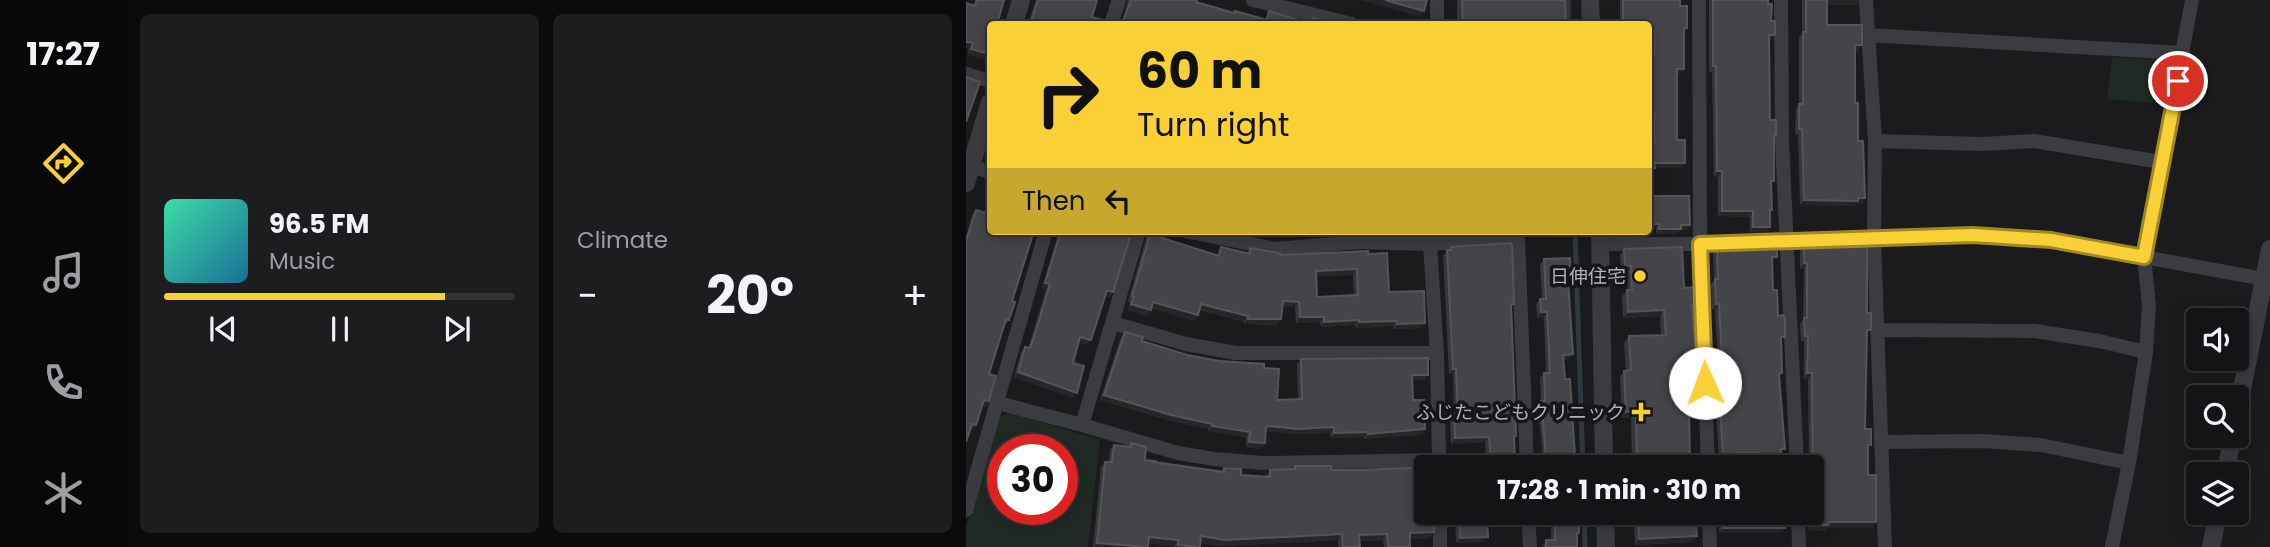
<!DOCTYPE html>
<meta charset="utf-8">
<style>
:root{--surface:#141416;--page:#1d1d1f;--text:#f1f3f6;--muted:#9d9ea1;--line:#333335;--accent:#f9d137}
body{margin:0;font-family:Poppins,"Noto Sans JP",sans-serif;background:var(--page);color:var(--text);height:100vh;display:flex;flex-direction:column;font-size:26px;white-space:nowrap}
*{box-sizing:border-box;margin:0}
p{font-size:23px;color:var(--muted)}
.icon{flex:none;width:38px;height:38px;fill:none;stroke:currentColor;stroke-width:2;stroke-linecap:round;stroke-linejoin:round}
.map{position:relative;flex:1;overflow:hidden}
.sheet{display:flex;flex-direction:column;gap:14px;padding:14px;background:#0b0b0c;width:840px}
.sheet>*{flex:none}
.banner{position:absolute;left:21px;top:21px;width:665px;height:214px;border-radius:7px;box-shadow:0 4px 18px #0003,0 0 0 2px var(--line);background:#f9d137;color:#111;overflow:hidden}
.buttons{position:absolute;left:1220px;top:308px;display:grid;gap:14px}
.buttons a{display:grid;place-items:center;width:63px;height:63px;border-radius:7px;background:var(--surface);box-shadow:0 4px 18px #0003,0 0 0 2px var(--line);font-size:35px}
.speed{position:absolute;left:21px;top:434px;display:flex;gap:14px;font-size:35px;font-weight:700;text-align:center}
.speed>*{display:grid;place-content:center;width:91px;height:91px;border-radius:50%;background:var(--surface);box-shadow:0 4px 18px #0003,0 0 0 2px var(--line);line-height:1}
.speed .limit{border:10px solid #d22;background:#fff;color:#111}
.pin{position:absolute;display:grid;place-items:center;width:60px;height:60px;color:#fff;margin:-30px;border:4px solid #fff;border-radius:50%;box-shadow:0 2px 7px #0007}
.me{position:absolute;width:77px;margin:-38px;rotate:358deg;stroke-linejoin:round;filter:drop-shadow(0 0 5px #0008)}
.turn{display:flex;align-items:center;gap:24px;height:147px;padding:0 35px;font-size:32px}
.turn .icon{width:91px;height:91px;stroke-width:2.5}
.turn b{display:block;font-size:49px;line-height:60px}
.then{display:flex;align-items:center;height:66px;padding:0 35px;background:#0003;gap:14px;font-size:26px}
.big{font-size:52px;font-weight:700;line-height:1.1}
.sheet .card{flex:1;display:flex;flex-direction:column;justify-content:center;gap:10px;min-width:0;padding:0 24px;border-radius:10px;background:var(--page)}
.song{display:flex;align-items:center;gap:21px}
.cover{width:84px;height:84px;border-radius:10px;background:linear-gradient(135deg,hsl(160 70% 55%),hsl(200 70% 35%))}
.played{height:7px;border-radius:4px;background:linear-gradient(90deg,var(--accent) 80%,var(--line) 80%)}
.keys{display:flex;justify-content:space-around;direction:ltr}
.heat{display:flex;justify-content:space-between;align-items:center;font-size:38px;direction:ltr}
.sheet .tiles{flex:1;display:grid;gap:14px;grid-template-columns:repeat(2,1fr)}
.trip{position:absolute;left:448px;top:455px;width:410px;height:70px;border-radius:7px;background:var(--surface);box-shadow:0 4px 18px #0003,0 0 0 2px var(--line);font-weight:700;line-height:70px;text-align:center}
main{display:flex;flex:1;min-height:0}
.tab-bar{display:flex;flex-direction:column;width:126px;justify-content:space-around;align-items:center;background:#080809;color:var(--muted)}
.tab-bar .icon{width:49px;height:49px}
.tab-bar .active{color:var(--accent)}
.tab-bar b{font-size:32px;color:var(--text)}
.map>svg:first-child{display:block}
.green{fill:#202923;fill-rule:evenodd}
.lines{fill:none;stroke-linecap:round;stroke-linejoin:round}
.stream{stroke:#303842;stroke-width:5}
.minor{stroke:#3b3c42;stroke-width:14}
.tertiary{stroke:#3b3c42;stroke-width:18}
.wall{fill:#37373b;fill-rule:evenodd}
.shaded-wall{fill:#262629}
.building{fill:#444449;stroke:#54555b;stroke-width:2;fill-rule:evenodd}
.route-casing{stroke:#a28824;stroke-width:18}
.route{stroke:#f9d137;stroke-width:12}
.poi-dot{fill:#f9d137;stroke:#161618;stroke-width:2.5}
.labels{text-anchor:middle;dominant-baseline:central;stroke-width:7;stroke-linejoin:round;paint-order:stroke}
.poi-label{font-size:19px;fill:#adb0bd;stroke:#161618;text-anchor:end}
</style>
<main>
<nav class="tab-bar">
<b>17:27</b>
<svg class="icon active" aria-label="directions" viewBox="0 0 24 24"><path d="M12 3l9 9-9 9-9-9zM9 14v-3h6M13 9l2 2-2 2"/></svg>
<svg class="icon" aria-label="music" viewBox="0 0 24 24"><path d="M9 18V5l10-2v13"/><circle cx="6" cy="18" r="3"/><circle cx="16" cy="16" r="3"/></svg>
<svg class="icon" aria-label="phone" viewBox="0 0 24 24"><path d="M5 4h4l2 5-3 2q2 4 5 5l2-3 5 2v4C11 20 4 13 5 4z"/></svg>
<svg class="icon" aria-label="climate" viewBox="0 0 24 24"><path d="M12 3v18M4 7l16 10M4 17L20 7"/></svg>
</nav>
<section class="sheet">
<div class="tiles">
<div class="card">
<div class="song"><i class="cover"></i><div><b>96.5 FM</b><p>Music</p></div></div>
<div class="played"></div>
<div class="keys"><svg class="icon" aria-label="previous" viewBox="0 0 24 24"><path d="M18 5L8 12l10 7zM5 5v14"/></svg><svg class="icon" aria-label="pause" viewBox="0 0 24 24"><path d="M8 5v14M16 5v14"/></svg><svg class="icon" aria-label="next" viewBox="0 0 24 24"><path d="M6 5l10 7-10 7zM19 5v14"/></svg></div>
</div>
<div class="card"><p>Climate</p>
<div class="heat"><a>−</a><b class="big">20°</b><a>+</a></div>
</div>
</div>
</section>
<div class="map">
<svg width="1304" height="547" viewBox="0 0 1304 547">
<rect width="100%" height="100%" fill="#1b1b1d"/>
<!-- green -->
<path class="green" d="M1146 58 1204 60 1197 104 1141 99Z
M44 412 134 440 122 547H0V527L33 418ZM37 450H96V509H37Z"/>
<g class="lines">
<!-- stream -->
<path class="stream" d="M602 0V24
M609 231 617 467
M618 513 619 547"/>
<!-- minor -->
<path class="minor" d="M287 0 386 24
M471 0V24
M733 0 734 244 742 467
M815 0 816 141 831 467
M900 0 909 141 908 238 919 547
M145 24 153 0
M901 35 1217 53
M0 74 24 81
M909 141 1016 144 1068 141 1195 162
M5 166 24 172
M219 231 310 249 391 242 464 244 471 353 473 460
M464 244 552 238 561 467
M635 244H734L1007 235 1085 240 1304 280
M147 323 220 344 270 353H471
M912 330 1069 331 1133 341 1180 352
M32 403 116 425 173 231
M116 425 212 453 248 459 297 463 473 460V467
M915 442 1016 441 1075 445 1163 463
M0 510 80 231
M474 513V547
M562 513 564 547
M743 513 744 547
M832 513 833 547
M1146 547 1163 463 1180 352 1183 305 1178 257 1226 0"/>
<!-- tertiary -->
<path class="tertiary" d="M624 0 625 24
M48 24 55 0
M0 183 24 102
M634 231 638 467
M1270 419 1304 249
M1259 474 1267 436
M639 513 640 547
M1245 547 1252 513"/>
</g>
<!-- wall -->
<path class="wall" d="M9 0H38L19 60 2 54Z
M70 0H131L126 17 143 24H62Z
M162 0H231L230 2 267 13 269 11 299 19 303 11 344 23 347 18 369 24H155Z
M491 0H599L600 24H491Z
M654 0H714V6L721 28 718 32 715 74H711V140L719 163 715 168H688L686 172V196L724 225 720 230H714L711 234H690V229H682L685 121 682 24H654Z
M743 0H802L806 40H803L804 120 808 138 805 185 806 210 804 212V227L800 232 784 233V217L752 216V177H748L746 72H743Z
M836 0H894L891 5H861V25L892 51H889V103L892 141 899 198 896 204H890L888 206 834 205 832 134H829L830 109 833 104V38L836 34Z
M10 210 46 301 43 320 39 325H38L23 374 20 407 16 406 10 425 6 431 4 430 0 442V237L6 215Z
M93 231H166L144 297 139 296 121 345 113 342 107 363 111 393 107 398 48 377 55 352 59 347 62 348 65 339 80 289 76 288Z
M182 231H194L193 237 251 255 255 247 281 253 284 248 314 255 402 254 423 292 456 328 427 329V326L390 328 389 325 355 327 354 322 330 323 329 307H316L315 319 311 325 278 324V322L234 310 232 315 228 321 185 308 181 316 162 310 164 302H162ZM387 275 388 296 351 297 350 276Z
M838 245 901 313V335L899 429 902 450V475L910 522 906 528H861L859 531H843V513H845V467H843L842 379H838V341H835L834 324 837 319 838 269H834V250Z
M485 247 548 304 546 307 550 436 548 440 549 460 545 466 521 467 519 442 485 444 484 420 488 414 487 374H483L477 256Z
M751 248 808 263H806L807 290 816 342 814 378 815 467H786V458L753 459 749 397 754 392 749 310H746L745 284 748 280 747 253Z
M658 249 718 288 731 304 727 311 728 334 732 354 729 358 730 392 735 406 730 412 723 413 724 467H666L665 417 656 418 654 377 658 371H660L658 343 663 336 695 335 694 316 657 318 656 296 662 290 661 272H655L654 255Z
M578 259 605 280 602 284 603 359 598 360 606 467H583L582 462H577L572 406 575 402 574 378 578 373H580L578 318H571L570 304 574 299H576L574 265Z
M159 332 176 341 221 355 298 368 311 400 332 399 331 364 335 359 459 380H447V400L459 429 456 435 398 439V437L365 438 364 433 329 434 299 431V443L295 449 280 447V437L242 431V429L201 420 134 400 155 337Z
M165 443 179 460 188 462 255 472 258 468 275 475 300 476 304 470 327 469 329 466 365 470 464 538 444 539V547H418L417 540 393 541 394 547H372V540L255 546 234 543V547H208V546L182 543 181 547H127L135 467 139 462H143L144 450 148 445 163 446Z
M489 513H521L518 542 490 543Z
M585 513H613V533L611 536V547H576L580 540H585Z
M673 513H729L731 536 726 542 669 545 668 525 673 519Z
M753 513H819L816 533H753Z"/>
<!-- shaded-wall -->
<path class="shaded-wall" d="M394 0H419L458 11 454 17Z
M861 0H894L891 5H857Z
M803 35H809L806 40H799Z
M0 42 7 43 3 49 0 48Z
M889 45H896L892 51H885Z
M5 49 23 54 19 60 2 54Z
M711 69H718L715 74H707Z
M682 116H688L685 121H682Z
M688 163H719L715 168H688L685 173H682Z
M751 171H756L752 177H748Z
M892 198H899L896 204H890L888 206 834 205 838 200Z
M756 211H787L784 217 752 216Z
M682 224H693L690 229H682Z
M715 225H724L720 230H714L711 234H690L693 229Z
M787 227H804L800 232 784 233Z
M838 263 841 264 838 269H834Z
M659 266H665L661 272H655Z
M391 269 387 275 346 277 350 271Z
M79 283 84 284 80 289 76 288Z
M141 290 147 292 144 297 137 295Z
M317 301 333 302 329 307H313Z
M187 302 232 315 228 321 183 308Z
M165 304 185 310 181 316 162 310Z
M235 304 282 316 278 322 232 309Z
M750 304H753L749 310H746Z
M698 310 694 316 657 318 662 312Z
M575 312H581L578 318H571Z
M334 317H358L354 322 330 323Z
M282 319H315L311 325 278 324Z
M393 320 389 325 355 327 358 322Z
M431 321 427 326 390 328 393 322Z
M459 323 456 328 427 329 431 324Z
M114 337 125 340 121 345 111 342Z
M607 354 603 359 594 360 597 355Z
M487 369H490L487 374H483Z
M52 372 111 393 107 398 48 377Z
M841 373H846L842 379H838Z
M446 375H462L459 380 443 381Z
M138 395 246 424 242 429 201 420 134 400Z
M18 400 23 401 20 407 14 405Z
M735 406 730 412 719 413 723 407Z
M670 411 665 417 656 418 660 412Z
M6 424 10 425 6 431 2 429Z
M246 426 284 432 280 437 242 431Z
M300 426 368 427 364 433 329 434 296 431Z
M459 429 456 435 398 439 402 434Z
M402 432 398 437 365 438 368 433Z
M523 437 519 442 485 444 489 438Z
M283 442 299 443 295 449 280 447Z
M790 453 786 458 753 459 757 454Z
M580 457H586L582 462H577Z
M549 460 545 466 521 467 525 462Z
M863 522H910L906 528H861L859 531H843L847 525Z
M757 528H819L816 533H753Z
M468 532 464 538 440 539 444 533Z
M376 534 372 540 255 546 231 542 235 536Z
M421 534 417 540 389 541 393 535Z
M731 536 726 542 669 545 673 539Z
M183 537 212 540 208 546 179 543Z
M522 537 518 542 490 543 494 538Z
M131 543 181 547H128Z
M212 545 232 547H210Z"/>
<!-- building -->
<path class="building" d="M11 0H38L31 24H24V49L23 54 5 49 7 43 0 42V3L9 6Z
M72 0H131L126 17 140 21 143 24H64Z
M165 0H231L230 2 268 13 269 11 301 20 303 11 346 24 347 18 369 23V24H156Z
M419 0H461L458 11Z
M496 0H599L600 24H497Z
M657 0H714V6H721V28H718V69H711V140H719V163H688L689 168H686V196H723L724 225H715V229H693V224H682V140H688V116H682V55H688L687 25 657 24Z
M747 0H802V4H806L805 21H809V35H803L804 120H810V135H808V181H805L806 210H804V227H787V211H756V171H751L750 66H747Z
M840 0H861V25H896V45H889V103H892V141H897L899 198H892V201L838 200 836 129H833V104H837V32H840Z
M0 77 14 82 0 122Z
M10 210 24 214V231H68L46 301 49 302 43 320 40 319 23 374 30 376 23 401 18 400 10 425 6 424 0 442V241Z
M95 231H166L147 292 141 290 125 340 114 337 107 363 118 366 111 393 52 372 59 347 64 348 69 334 84 284 79 283Z
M185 231H194L193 237 253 256 255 247 284 254V248L289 249 314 253V255L402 251V254L421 253 423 292 458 291 459 323 431 324V321L393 322V320L358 322V317H334L333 302 317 301 315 319H282V316L235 304 232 315 187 302 185 310 165 304 168 297 166 296ZM391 269 392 295 351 297 350 271Z
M545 243 546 245 548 304H545L550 436H548L549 460 525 462 523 437 489 438 488 414H492L490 369H487L481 250H485V247Z
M901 243V313H905V330H901L899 429H905V445H902V475H910V522H863L862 525H847L846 373H841L842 336H839L838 318H841V264L838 263V245Z
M811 246V257H806L807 290H811L812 316 817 315 819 318V337H815L816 373 813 374 819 449H815V467H790V453L757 454 753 392H758L753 304H750L749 279H752L751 248Z
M716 247 718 288 731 287V304L726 305 728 334H731L732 354H728L730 392H734L735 406 723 407 724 467H671L670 411 660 412 658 371 665 370 663 336 700 335 698 310 662 312 661 290H666L665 266H659L658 249Z
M604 258 605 280H602L607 354 597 355 599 379H604L609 456H606V467H587L586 457H580L575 401H579L578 373H584L581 312H575L574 299H580L578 259Z
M159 332 177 337 176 341 221 355 253 361 298 364V368L313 369 311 400 336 399 335 359 462 358V375H446L447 400H458L459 429 402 434V432L368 433V427L333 429 300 426 299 443 283 442 284 432 246 426V424L205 415 138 395Z
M165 443 180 447 179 460 189 461 188 462 258 472V468L275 469V475L304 477V470L329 469V466H365V470H395L465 467H460V513H467L468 532 444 533V547H425V546H422L421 534 393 535 394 547H377L376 534 259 540 235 536 234 547 212 545V540L183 537 182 547 131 543 139 462H146L148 445 165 447Z
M493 513H521L522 537 494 538Z
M589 513H613V533H611V547H580V540H589Z
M678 513H729L731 536 673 539 672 519 678 518Z
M757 513H819V528H757Z"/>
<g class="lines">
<defs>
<path id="route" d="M739 383 734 244 1007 235 1085 240 1178 257 1212 81"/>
</defs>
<!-- route casing -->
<use href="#route" class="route-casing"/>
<!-- route -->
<use href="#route" class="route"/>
</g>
<!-- markers -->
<g class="poi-dot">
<circle cx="674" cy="276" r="7"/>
<path d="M671.5 401.5h7v7h7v7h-7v7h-7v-7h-7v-7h7z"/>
</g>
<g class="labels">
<!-- poi labels -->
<g class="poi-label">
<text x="660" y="276">日伸住宅</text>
<text x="659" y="412">ふじたこどもクリニック</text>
</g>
</g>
</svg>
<div class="buttons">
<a><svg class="icon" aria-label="sound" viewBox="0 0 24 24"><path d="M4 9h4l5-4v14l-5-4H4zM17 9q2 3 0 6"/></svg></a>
<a><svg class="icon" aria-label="search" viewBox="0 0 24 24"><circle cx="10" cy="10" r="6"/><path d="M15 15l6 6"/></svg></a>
<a><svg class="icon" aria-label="layers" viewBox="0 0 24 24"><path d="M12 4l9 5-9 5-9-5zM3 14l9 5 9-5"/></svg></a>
</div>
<div class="speed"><div class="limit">30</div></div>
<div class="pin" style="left:1212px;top:81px;background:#d93025"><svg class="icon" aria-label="arrive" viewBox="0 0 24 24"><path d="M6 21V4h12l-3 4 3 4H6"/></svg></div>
<svg class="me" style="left:739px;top:383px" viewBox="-20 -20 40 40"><circle r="19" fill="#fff"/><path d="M0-13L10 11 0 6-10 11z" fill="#f9d137"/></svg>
<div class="trip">17:28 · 1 min · 310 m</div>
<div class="banner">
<div class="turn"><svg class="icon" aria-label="right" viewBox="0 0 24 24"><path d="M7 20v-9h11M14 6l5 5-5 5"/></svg><div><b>60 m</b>Turn right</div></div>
<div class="then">Then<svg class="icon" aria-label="left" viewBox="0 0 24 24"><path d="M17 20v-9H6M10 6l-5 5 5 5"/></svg></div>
</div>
</div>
</main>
